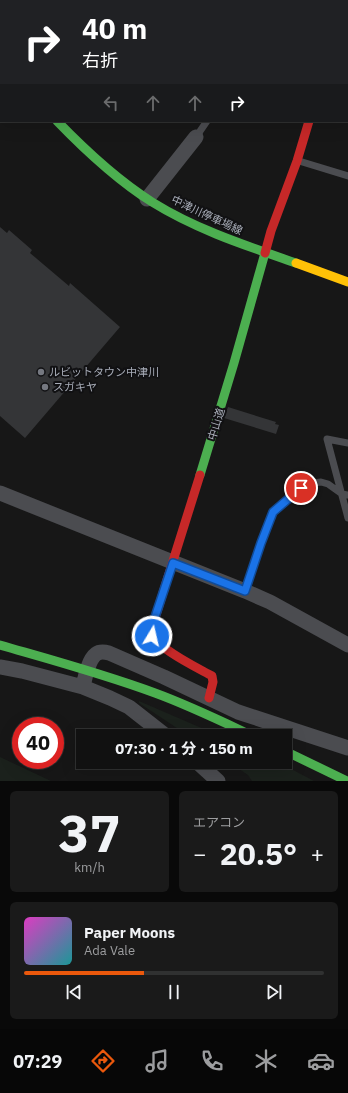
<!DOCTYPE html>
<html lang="ja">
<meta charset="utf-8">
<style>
:root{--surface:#111;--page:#1a1a1a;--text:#f1f3f6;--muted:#9c9d9f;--line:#303131;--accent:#ea580c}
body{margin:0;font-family:"IBM Plex Sans","Noto Sans JP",sans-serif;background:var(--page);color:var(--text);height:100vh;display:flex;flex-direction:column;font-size:15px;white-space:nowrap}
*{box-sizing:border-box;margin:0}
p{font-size:13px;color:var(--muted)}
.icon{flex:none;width:22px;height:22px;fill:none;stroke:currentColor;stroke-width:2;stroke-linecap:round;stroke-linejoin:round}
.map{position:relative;height:781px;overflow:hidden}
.side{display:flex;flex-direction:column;gap:10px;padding:10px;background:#090909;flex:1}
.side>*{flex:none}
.hud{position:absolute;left:0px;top:0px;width:348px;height:122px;box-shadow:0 4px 16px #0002,0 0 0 1px var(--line);background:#202124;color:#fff;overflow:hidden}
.speed{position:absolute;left:12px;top:717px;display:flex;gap:8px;font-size:20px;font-weight:700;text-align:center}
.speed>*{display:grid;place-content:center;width:52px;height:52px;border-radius:50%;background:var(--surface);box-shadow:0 4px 16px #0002,0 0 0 1px var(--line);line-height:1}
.speed .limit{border:6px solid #d22;background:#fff;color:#111}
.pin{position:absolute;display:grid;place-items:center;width:34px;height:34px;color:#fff;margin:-17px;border:2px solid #fff;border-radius:50%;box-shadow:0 1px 4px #0007}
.me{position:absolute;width:44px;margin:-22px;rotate:9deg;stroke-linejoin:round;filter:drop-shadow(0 0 3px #0008)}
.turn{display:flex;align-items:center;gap:14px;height:84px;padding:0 16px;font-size:18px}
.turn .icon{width:52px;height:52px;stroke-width:2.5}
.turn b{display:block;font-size:28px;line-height:34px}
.lanes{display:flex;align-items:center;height:38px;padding:0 16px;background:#0003;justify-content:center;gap:20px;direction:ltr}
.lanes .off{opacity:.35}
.big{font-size:30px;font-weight:700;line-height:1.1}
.side .widget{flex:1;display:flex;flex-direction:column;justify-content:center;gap:6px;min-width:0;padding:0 14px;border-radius:6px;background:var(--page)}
.side .dial{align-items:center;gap:0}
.dial b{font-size:52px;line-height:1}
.song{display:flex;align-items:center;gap:12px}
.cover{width:48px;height:48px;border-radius:6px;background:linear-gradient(135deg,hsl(310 70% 55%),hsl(180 70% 35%))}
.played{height:4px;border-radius:2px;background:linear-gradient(90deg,var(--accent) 40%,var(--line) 40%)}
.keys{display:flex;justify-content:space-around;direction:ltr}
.heat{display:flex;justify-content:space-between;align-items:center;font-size:22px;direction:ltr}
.side .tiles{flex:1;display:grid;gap:10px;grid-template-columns:1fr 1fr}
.widget:last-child{grid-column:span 2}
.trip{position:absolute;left:76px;top:729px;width:216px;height:40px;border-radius:0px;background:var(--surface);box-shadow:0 4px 16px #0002,0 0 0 1px var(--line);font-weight:700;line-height:40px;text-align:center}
.dock{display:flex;height:64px;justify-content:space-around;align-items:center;background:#070707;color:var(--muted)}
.dock .icon{width:28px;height:28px}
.dock .active{color:var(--accent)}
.dock b{font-size:18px;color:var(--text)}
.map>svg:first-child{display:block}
.green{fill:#1b211c}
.building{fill:#343537}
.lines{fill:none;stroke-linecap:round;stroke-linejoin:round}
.lane{stroke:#4b4c50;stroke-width:7}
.street{stroke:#4b4c50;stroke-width:15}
.fast{stroke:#4caf50;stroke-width:9}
.slow{stroke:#ffc107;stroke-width:9}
.jam{stroke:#c62828;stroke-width:9}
.route-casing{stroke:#114b97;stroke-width:10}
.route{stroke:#1a73e8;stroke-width:7}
.poi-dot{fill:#757880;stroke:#111113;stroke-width:1.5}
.labels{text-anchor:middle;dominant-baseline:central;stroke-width:4;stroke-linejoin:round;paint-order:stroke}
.street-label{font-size:11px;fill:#a8adb8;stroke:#111113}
.poi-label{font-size:11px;fill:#a8adb8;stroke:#111113;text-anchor:start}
</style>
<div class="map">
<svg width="348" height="781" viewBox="0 0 348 781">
<rect width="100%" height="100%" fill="#171717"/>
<!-- green -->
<path class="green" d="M139 701 220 736H189L139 703Z
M0 757 51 781H0Z
M229 762H278L314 781H252L248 775Z"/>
<!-- building -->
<path class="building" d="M0 227 7 233 9 230 32 250 30 253 69 286 70 283 120 327 25 438 0 416Z
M228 407 276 422 275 424 279 425 276 434 224 418Z"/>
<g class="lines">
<!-- lane -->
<path class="lane" d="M266 1V0
M196 137 207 121
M299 161 348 176
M348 443 327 439 348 518
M245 591 261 543 273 512 278 507 301 488 313 483 321 482 328 484 342 494 348 495"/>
<!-- street -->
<path class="street" d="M345 1V0
M347 37H348
M147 199 196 137
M0 493 245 591 270 602 348 645
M0 667 22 671 83 687C85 678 88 660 96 654 100 651 105 652 109 653L164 677 238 712 348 748
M83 687 110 698 129 707 166 736
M197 762 218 781"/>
<!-- fast -->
<path class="fast" d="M108 1 109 0
M0 64 1 65
M57 121C86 151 117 180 152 202 197 230 247 246 296 263
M200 475 234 363 265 253
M0 645C52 660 104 674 155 693 188 705 221 721 253 736
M285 751 347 781"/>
<!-- slow -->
<path class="slow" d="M296 263 348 282"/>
<!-- jam -->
<path class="jam" d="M265 253 271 231 297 161 309 121
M200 475 151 631C153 647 198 668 212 676L213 682 209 698"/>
</g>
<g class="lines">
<defs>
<path id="route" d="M152 636 151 629 173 563 245 591 261 543 273 512 301 488"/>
</defs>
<!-- route casing -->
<use href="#route" class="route-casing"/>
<!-- route -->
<use href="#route" class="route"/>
</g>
<!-- markers -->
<g class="poi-dot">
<circle cx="41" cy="372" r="4"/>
<circle cx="45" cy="387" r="4"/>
</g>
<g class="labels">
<!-- street labels -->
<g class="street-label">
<text transform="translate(207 215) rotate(25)">中津川停車場線</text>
<text transform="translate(216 424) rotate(-73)">中山道</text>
</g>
<!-- poi labels -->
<g class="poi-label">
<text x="49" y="372">ルビットタウン中津川</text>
<text x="53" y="387">スガキヤ</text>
</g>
</g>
</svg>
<div class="speed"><div class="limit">40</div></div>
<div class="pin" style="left:301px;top:488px;background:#d93025"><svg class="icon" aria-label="arrive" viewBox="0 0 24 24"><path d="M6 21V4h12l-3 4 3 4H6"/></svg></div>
<svg class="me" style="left:152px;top:636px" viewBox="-20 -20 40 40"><circle r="17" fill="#1a73e8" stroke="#fff" stroke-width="3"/><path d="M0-11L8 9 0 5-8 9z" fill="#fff"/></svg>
<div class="trip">07:30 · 1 分 · 150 m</div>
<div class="hud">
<div class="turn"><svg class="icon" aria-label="right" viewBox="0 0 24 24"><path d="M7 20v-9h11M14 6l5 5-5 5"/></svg><div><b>40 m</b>右折</div></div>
<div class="lanes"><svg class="icon off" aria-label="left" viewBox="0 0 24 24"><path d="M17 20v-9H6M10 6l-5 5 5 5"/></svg><svg class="icon off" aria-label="ahead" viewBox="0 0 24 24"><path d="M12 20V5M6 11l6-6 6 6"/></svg><svg class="icon off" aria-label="ahead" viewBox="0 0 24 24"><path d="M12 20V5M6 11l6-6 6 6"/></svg><svg class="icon" aria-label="right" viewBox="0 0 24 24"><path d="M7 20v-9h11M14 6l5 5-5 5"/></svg></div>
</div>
</div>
<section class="side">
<div class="tiles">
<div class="widget dial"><b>37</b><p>km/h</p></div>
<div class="widget"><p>エアコン</p>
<div class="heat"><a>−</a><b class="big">20.5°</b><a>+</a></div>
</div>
<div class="widget">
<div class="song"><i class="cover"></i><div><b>Paper Moons</b><p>Ada Vale</p></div></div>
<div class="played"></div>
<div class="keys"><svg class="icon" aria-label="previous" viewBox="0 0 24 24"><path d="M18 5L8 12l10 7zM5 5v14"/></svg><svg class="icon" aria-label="pause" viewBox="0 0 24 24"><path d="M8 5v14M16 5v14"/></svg><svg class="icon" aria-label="next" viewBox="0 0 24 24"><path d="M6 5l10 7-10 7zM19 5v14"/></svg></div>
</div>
</div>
</section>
<nav class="dock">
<b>07:29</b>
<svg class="icon active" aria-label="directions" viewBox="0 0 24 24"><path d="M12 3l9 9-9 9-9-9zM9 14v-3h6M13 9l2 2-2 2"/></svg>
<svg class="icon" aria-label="music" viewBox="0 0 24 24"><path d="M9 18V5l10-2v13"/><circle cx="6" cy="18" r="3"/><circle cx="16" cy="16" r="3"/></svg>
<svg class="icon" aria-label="phone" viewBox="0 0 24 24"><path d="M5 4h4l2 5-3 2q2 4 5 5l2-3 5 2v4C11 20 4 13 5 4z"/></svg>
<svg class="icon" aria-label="climate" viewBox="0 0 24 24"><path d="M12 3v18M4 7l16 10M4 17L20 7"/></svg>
<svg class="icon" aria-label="car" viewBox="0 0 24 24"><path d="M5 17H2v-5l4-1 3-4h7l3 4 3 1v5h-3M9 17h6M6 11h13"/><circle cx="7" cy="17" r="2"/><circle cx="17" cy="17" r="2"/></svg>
</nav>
